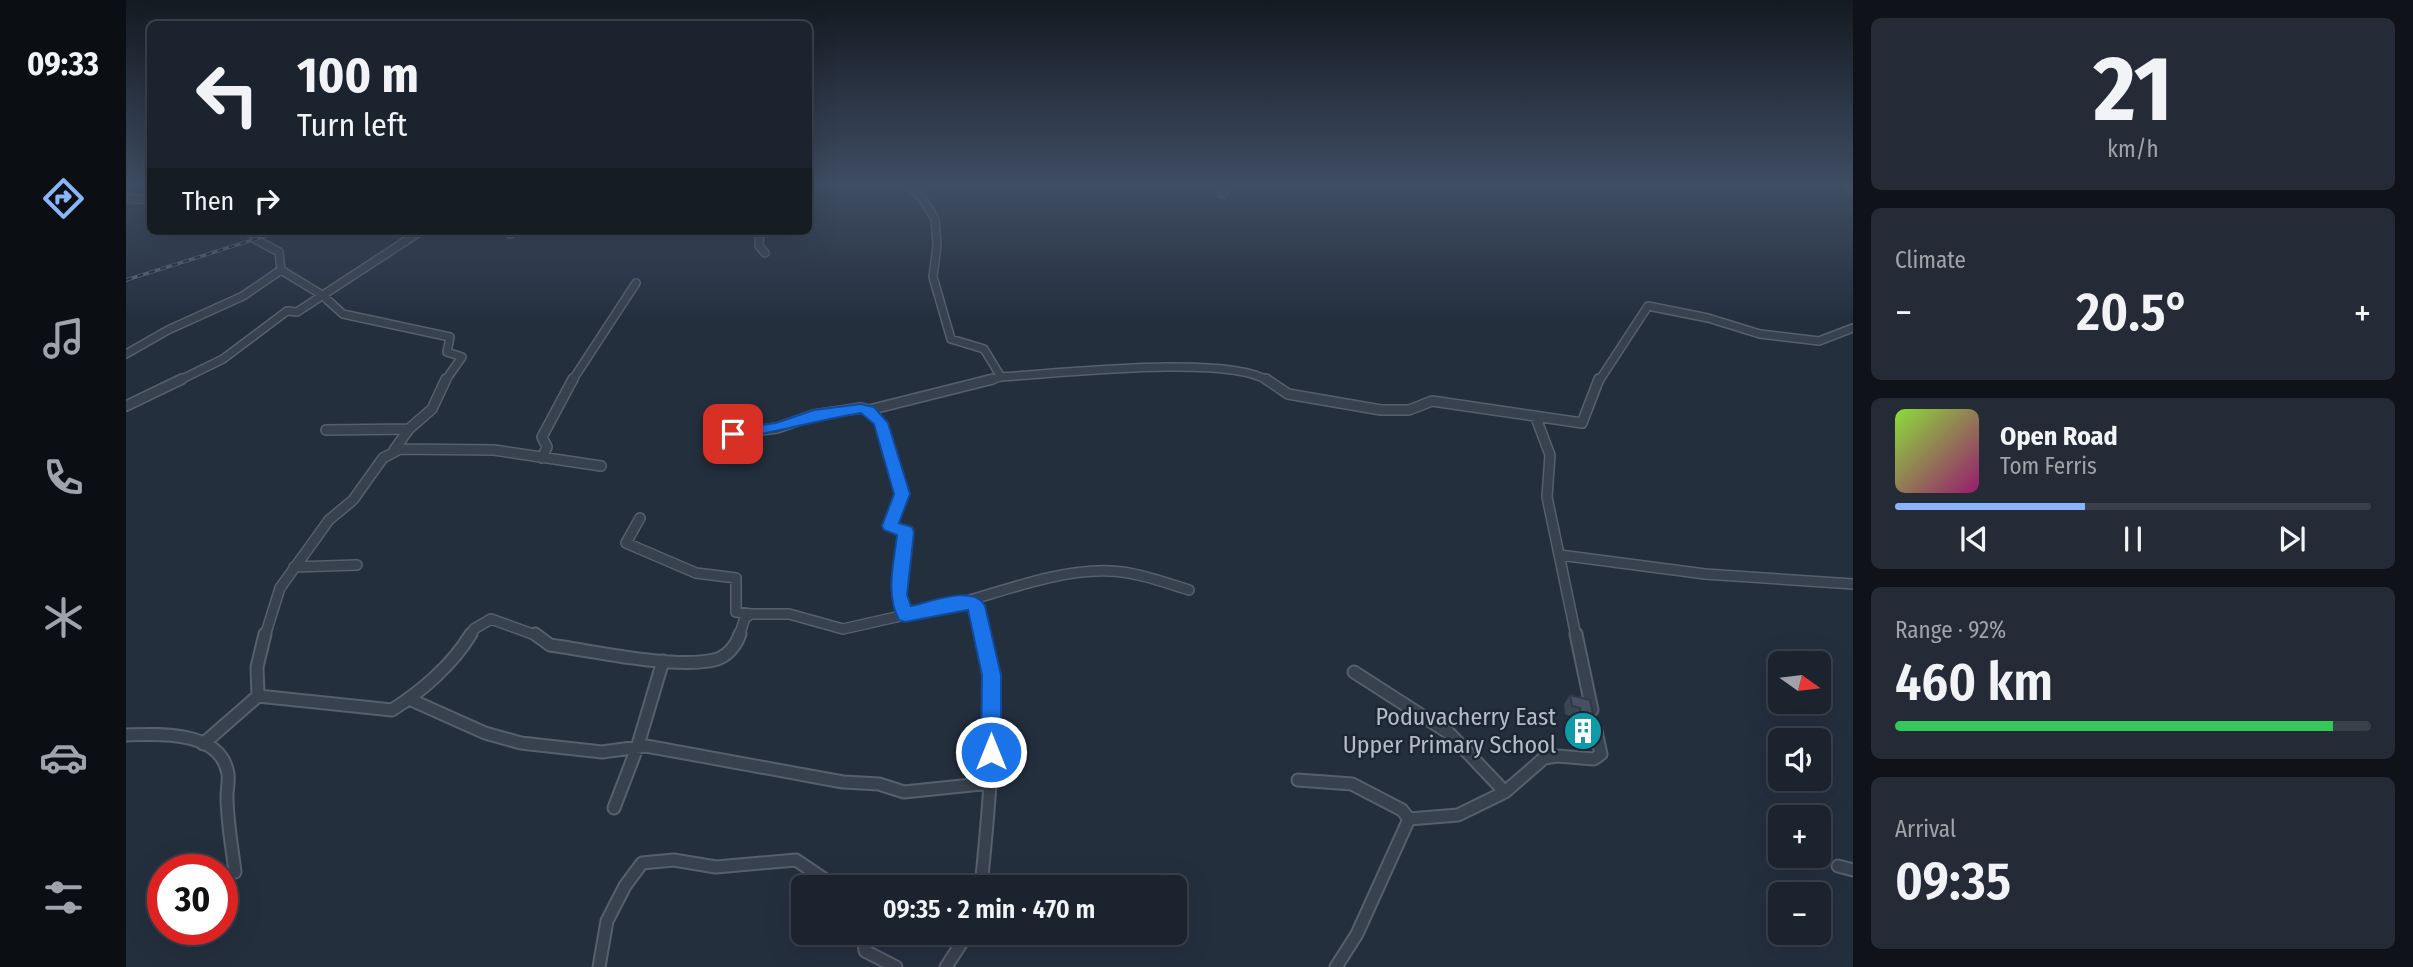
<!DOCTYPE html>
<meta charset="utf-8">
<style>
:root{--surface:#1b232e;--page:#242b36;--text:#f1f3f6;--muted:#a0a4aa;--line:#39404a;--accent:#8ab4f8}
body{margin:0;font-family:"Fira Sans Condensed",sans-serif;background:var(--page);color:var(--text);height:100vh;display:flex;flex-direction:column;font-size:26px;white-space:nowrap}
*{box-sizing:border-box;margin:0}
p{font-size:23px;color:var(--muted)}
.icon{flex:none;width:38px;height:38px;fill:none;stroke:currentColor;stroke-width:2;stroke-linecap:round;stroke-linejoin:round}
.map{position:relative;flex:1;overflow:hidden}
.panel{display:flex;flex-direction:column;gap:18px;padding:18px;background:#0f1319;width:560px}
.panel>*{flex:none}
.top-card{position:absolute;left:21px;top:21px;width:665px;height:214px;border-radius:10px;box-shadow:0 7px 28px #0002,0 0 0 2px var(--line);background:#1b232e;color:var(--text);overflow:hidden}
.needle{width:46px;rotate:104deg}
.buttons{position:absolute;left:1642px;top:651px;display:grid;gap:14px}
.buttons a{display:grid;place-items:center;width:63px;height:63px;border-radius:10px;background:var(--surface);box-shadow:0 7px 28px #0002,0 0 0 2px var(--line);font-size:35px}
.speed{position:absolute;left:21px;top:854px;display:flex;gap:14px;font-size:35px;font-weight:700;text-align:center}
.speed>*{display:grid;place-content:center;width:91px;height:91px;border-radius:50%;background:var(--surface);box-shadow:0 7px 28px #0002,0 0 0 2px var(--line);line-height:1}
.speed .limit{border:10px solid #d22;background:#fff;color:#111}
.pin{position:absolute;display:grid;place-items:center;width:60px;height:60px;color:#fff;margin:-30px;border-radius:14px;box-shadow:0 4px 10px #0006}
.me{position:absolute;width:77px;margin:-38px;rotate:0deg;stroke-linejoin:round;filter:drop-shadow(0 0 5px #0008)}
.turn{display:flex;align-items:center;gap:24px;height:147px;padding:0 35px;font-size:32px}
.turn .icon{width:91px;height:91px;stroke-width:2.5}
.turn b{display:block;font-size:49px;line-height:60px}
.then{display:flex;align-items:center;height:66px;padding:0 35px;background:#0003;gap:14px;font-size:26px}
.big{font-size:52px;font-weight:600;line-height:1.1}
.panel .widget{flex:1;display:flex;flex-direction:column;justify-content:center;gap:10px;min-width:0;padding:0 24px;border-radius:10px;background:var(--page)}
.panel .dial{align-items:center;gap:0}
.dial b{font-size:91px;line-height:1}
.song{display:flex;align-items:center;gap:21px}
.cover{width:84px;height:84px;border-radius:10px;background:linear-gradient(135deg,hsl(90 70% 55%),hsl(320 70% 35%))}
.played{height:7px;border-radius:4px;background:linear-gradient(90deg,var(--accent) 40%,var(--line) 40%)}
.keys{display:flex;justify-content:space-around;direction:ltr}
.heat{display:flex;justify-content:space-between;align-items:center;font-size:38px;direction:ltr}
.charge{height:10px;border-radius:5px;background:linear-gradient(90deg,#34c759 92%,var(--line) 0)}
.trip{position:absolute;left:665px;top:875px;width:396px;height:70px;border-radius:10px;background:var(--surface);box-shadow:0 7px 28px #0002,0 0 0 2px var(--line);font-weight:600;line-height:70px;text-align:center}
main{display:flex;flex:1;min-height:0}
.tabs{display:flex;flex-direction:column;width:126px;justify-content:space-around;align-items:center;background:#0b0e12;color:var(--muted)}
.tabs .icon{width:49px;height:49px}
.tabs .current{color:var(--accent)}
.tabs b{font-size:32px;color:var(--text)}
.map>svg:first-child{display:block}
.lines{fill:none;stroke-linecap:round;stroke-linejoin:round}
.minor-far2-casing{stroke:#565f6c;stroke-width:10}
.minor-far1-casing{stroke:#565f6c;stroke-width:12}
.minor-casing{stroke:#565f6c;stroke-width:15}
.secondary-casing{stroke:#565f6c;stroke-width:4}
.minor-far2{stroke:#38414e;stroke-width:7}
.minor-far1{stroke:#38414e;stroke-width:9}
.minor{stroke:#38414e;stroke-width:11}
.secondary{fill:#465061;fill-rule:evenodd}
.rail-casing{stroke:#5a6575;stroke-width:3.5}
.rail{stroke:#1d2633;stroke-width:2;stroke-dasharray:6;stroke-linecap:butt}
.wall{fill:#3b4654}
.building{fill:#455162;stroke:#303945;stroke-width:2}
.route{fill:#1a73e8;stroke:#114b97;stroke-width:2}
.labels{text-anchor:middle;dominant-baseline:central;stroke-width:5;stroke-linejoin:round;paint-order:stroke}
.near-poi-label{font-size:24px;fill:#b4bcc9;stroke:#1d2633;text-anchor:end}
</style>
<main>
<nav class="tabs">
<b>09:33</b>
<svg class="icon current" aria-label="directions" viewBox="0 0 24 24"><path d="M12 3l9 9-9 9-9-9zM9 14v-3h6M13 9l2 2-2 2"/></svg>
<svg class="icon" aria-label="music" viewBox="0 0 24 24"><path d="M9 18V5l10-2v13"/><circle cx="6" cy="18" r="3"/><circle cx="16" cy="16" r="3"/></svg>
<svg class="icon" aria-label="phone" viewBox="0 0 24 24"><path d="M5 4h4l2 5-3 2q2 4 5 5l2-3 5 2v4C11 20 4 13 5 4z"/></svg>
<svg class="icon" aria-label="climate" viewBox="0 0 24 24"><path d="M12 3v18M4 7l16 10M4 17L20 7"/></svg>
<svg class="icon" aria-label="car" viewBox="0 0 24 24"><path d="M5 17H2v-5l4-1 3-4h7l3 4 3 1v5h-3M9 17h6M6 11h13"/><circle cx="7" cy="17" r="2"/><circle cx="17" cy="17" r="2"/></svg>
<svg class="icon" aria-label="filters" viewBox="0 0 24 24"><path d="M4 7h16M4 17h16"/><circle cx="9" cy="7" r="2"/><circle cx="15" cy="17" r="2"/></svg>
</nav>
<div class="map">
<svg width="1727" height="967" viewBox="0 0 1727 967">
<rect width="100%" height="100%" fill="#242f3e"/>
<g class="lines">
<defs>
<path id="minor-far2" d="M779 184 796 198 809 219 811 245 807 277 825 339 858 349 875 377C929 374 1103 354 1142 381
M1097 194 1099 184
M0 198 24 200
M120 231 124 233
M634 231 633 246 639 253
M384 234 387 231
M129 239 153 252 155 270 196 295 217 314 324 337 321 352 336 357 319 381
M0 354 42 330 117 296 155 270
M52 381 97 359 161 311 171 312 295 231
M446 381 510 283
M860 381 875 377
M1473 381 1522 306 1582 318 1634 334 1693 341 1727 328"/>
<path id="minor-far1" d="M1140 379 1162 394 1255 410H1283L1306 401 1456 423 1473 379
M0 406 56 379
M743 410 867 379
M1410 418 1424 455 1421 497 1450 636
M200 430 283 429
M607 434 651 428 688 415 735 408 743 410 755 423 776 494 764 526 780 532 773 595 779 615
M268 450 283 429 306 409 320 379
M416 458 421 447 416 437 447 379
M514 518 500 543 570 573 610 578V612L625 614
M1434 555 1579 574 1727 584
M168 567 231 565
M841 601C886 588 937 569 984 571 1011 572 1037 582 1063 590
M139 636 154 588 203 520 227 500 257 458 274 449 368 450 475 466
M344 636 348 629 365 619 412 636
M613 636 619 618 625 614H663L717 629 841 601 850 606 856 636"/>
<path id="minor" d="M139 634 131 667 132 696 266 710C296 691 327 664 345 634
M409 634 424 645C468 651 546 669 588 660 601 657 610 646 614 634
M1450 634 1466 710
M1228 672 1323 733 1379 792
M283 699 359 733 395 743 476 752 520 746 717 782 753 784 778 792 865 783
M0 735C33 734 95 730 102 774 103 781 101 789 101 796 101 821 106 847 109 872
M77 744 132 696
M1172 780 1226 784 1276 810 1283 819
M488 808 511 748 537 661
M1283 819 1332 815 1379 792 1418 758 1431 756 1468 759 1475 754 1470 731
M1712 866 1727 870
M855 887C863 803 874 717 856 634
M737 933 739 951 770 967
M473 967 481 921 499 886 516 863 548 860 590 867 670 860 710 887
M820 967 842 933
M1210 967 1231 934 1283 819"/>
<path id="secondary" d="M1719 184H1727V193L1724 192Z"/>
</defs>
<!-- minor-far2 casing -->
<use href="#minor-far2" class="minor-far2-casing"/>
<!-- minor-far1 casing -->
<use href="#minor-far1" class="minor-far1-casing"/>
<!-- minor casing -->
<use href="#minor" class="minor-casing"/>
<!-- secondary casing -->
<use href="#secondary" class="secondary-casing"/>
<!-- minor-far2 -->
<use href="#minor-far2" class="minor-far2"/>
<!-- minor-far1 -->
<use href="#minor-far1" class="minor-far1"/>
<!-- minor -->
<use href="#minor" class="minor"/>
<!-- secondary -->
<use href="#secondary" class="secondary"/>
<defs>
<path id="rail" d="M0 280 155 231"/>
</defs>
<!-- rail casing -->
<use href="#rail" class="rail-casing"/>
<!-- rail -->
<use href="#rail" class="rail"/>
</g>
<!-- wall -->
<path class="wall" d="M1444 695 1464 700 1473 741 1465 749 1451 746 1448 717 1439 714 1438 704Z"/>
<!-- building -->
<path class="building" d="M1444 695 1464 700 1473 741 1458 737 1454 708 1446 706Z"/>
<!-- sky -->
<linearGradient id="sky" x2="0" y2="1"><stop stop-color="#141a22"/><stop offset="0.58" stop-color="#3f4d63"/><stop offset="1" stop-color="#3f4d63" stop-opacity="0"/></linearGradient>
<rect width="1727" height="319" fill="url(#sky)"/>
<!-- route -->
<path class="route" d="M735 404 748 407 762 423 784 494 773 523 786 527 788 532 781 595 785 606C804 602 848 584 859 606L875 675V752L872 758 865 761 858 758 855 752 856 675 842 610 779 622 773 620C759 593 768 564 771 535L758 530 756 526 768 494 748 424 735 413C691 420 650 433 607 439L599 434 607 429 650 423 688 410Z"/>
<!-- icons -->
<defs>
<symbol id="building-disc" viewBox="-11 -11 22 22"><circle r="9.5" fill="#0f9aa8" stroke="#1d2633"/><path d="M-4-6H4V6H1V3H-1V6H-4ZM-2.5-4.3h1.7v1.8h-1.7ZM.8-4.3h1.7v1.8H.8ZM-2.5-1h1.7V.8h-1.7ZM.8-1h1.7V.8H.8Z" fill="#fff"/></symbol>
</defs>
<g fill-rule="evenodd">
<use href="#building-disc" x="1435" y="709" width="44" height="44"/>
</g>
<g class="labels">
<!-- near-poi labels -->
<g class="near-poi-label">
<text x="1430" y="717">Poduvacherry East<tspan x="1430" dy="28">Upper Primary School</tspan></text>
</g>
</g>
</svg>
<div class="buttons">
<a><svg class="needle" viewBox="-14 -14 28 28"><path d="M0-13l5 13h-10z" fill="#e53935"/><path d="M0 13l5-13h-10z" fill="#a0a4aa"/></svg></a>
<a><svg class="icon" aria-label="sound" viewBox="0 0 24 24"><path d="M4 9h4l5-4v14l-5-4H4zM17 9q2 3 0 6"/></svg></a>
<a>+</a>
<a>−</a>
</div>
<div class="speed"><div class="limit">30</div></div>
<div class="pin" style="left:607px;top:434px;background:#d93025"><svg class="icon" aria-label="arrive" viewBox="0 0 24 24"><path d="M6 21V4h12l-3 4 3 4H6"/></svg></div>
<svg class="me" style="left:865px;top:752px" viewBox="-20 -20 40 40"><circle r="17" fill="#1a73e8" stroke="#fff" stroke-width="3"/><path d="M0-11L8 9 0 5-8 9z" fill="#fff"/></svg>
<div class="trip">09:35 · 2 min · 470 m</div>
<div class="top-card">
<div class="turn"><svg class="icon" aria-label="left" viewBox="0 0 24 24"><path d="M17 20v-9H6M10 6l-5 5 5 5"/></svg><div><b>100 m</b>Turn left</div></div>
<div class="then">Then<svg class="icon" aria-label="right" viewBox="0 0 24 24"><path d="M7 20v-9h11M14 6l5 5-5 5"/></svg></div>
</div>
</div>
<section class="panel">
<div class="widget dial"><b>21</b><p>km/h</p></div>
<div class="widget"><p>Climate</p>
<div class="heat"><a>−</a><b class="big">20.5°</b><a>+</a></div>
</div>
<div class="widget">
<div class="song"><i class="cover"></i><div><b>Open Road</b><p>Tom Ferris</p></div></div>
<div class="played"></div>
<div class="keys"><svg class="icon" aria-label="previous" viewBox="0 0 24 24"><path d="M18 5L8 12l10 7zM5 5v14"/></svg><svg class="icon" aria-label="pause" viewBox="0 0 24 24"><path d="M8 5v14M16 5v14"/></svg><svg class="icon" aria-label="next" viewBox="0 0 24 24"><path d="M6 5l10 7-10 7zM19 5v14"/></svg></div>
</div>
<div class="widget"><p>Range · 92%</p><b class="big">460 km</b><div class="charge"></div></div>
<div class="widget"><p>Arrival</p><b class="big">09:35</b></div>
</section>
</main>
